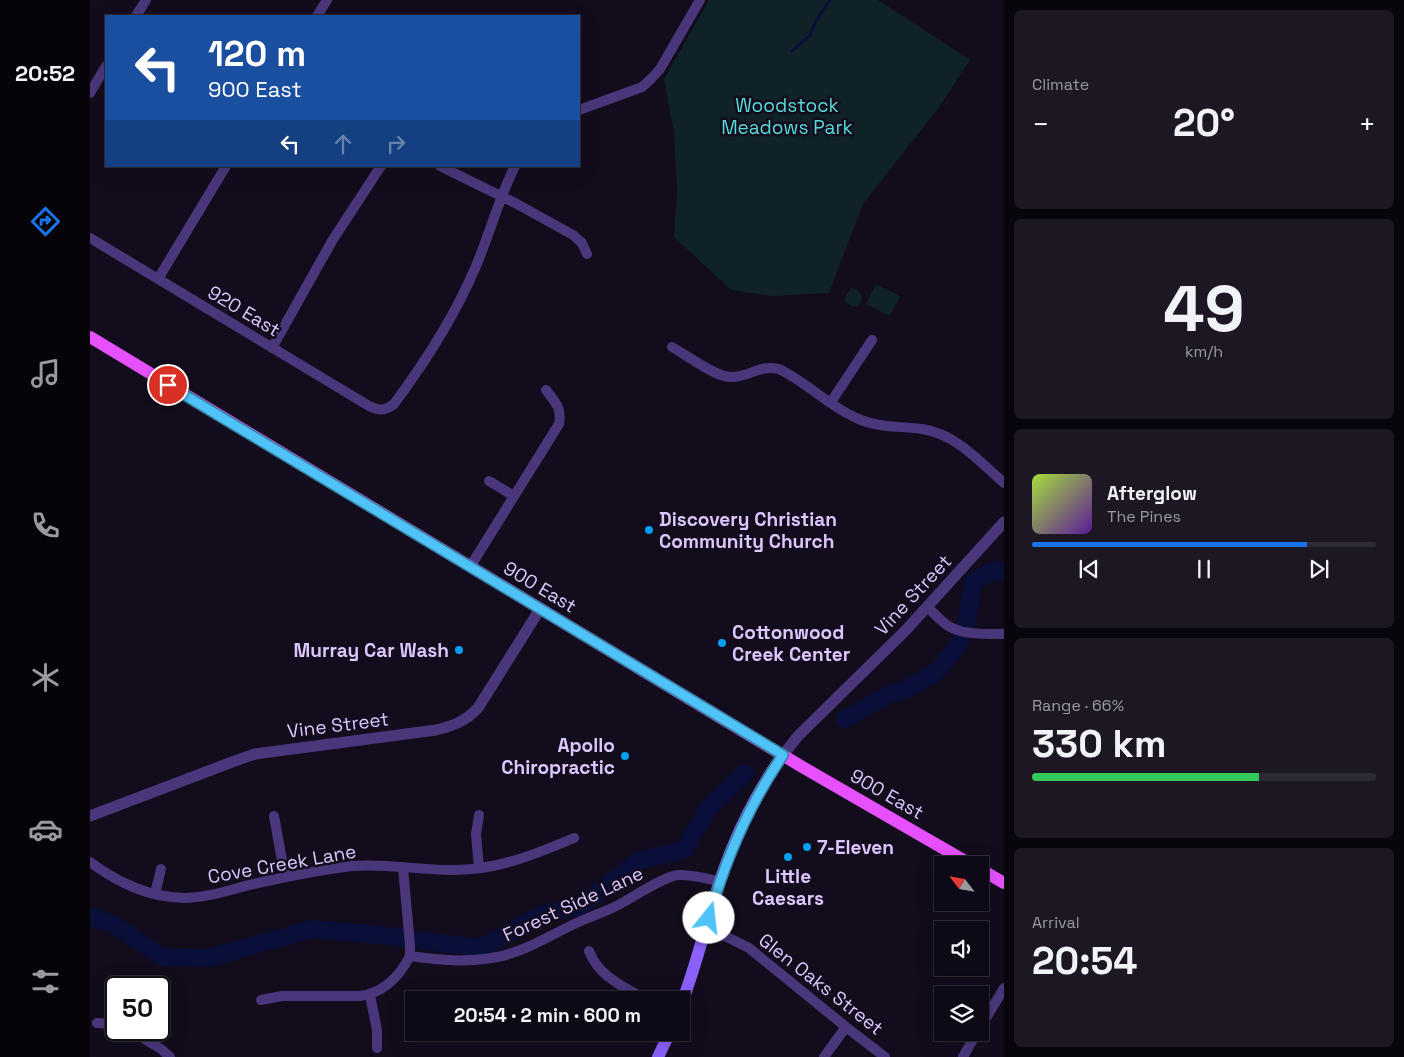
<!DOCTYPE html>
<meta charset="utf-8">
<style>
:root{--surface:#0e0916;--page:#1c1723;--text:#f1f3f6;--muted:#9b9aa1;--line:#2e2a35;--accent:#1a73e8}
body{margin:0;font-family:"Space Grotesk",sans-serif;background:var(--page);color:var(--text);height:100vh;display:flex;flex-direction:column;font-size:19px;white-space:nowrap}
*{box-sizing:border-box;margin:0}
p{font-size:16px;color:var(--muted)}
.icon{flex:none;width:28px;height:28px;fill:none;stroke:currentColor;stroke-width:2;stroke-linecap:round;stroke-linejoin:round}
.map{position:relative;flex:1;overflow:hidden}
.panel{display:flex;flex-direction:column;gap:10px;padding:10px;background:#08050c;width:400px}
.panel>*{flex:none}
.top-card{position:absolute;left:15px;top:15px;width:475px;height:152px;border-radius:0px;box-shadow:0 5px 20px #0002,0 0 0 1px var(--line);background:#1a4fa0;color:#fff;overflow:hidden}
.needle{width:32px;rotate:301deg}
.tools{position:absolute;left:844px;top:856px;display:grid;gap:10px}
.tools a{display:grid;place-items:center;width:55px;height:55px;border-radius:0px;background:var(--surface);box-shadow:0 5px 20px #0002,0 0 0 1px var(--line);font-size:25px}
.speed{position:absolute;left:15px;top:976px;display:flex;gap:10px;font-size:25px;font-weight:700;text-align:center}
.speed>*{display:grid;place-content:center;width:65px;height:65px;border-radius:50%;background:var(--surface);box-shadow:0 5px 20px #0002,0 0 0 1px var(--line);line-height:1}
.speed .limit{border:2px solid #111;border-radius:8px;background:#fff;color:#111}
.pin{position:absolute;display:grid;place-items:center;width:42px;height:42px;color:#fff;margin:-21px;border:2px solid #fff;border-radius:50%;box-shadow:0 1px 5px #0007}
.me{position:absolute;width:55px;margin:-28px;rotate:16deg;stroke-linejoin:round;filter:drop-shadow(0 0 4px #0008)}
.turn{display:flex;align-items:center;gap:18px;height:105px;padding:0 20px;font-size:22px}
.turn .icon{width:65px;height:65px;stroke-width:2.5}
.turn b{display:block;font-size:35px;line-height:42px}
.lanes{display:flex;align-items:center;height:48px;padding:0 20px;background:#0003;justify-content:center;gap:25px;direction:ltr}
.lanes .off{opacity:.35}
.big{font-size:38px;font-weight:700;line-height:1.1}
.panel .tile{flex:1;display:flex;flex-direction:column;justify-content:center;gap:8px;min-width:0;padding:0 18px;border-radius:8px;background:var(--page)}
.panel .dial{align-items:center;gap:0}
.dial b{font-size:65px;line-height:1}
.song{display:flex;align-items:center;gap:15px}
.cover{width:60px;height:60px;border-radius:8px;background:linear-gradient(135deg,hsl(80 70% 55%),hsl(270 70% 35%))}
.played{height:5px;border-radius:2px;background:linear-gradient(90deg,var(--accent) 80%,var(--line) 80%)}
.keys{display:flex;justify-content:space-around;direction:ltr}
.heat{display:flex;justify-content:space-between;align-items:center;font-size:28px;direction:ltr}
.charge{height:8px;border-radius:4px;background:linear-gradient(90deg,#34c759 66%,var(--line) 0)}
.trip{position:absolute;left:315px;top:991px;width:285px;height:50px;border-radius:0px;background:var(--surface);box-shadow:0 5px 20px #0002,0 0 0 1px var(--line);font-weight:700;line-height:50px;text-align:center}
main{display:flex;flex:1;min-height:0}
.menu{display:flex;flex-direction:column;width:90px;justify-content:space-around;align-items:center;background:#060409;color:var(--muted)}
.menu .icon{width:35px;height:35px}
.menu .current{color:var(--accent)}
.menu b{font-size:22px;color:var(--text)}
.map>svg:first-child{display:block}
.green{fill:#0f2227}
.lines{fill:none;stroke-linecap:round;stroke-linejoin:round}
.stream{stroke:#090f38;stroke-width:3}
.river{stroke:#090f38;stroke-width:18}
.minor{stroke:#4a377b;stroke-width:10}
.tertiary{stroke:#4a377b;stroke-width:11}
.secondary{stroke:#8b60fd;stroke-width:12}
.primary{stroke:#e651fd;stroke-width:12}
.route-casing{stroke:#337fa1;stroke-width:12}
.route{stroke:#4fc3f7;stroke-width:9}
.poi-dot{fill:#039eef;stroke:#130c1d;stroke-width:2}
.labels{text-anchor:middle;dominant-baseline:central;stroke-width:5;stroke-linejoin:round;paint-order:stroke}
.park-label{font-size:19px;fill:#56dcdb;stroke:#130c1d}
.street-label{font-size:19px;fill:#dcc8fe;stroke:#130c1d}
.poi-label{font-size:19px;font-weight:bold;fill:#dcc8fe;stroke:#130c1d;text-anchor:start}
</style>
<main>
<nav class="menu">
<b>20:52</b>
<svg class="icon current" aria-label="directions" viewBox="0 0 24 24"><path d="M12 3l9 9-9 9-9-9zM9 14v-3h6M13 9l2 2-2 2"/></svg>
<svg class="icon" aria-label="music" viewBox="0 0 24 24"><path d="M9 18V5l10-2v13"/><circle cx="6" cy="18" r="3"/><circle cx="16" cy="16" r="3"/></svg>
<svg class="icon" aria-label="phone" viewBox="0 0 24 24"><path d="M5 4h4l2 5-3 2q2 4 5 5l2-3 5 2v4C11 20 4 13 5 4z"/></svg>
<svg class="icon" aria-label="climate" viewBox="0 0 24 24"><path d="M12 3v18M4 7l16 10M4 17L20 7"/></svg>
<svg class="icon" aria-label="car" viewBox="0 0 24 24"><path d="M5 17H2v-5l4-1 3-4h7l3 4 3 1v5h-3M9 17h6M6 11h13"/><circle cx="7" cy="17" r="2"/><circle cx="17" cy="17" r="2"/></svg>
<svg class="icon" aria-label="filters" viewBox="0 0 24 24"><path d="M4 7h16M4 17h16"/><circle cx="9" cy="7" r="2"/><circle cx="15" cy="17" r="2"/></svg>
</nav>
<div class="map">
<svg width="914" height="1057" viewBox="0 0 914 1057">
<rect width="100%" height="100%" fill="#130c1d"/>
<!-- green -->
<path class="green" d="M619 0H788L880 60 849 107 773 204 739 293 682 296 641 290 584 237 587 190 584 133 574 79Z
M786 284 810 296 800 316 776 304Z
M761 287 770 292 772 300 769 306 762 307 757 303 755 298Z"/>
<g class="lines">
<!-- stream -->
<path class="stream" d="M702 51 720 35 726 21 740 0"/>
<!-- river -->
<path class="river" d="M755 719 801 693 812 691 845 673 868 646 877 620 883 582 904 570 914 571
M0 917 21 923 73 957 118 958 222 929 291 935 391 948 451 915 490 906 550 860 594 850 617 810 655 773"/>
<!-- minor -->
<path class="minor" d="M46 16 56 0
M227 16 237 0
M0 93 16 66
M489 110 552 87 561 79 570 69 610 0
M350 166 427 204 483 235 492 243 497 254
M0 238 279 406C289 411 295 411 304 404 336 361 365 316 386 266 400 233 409 198 425 166
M68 279 136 166
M582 347C596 355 626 377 640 377 659 378 669 364 689 369 718 383 741 408 771 420 791 428 811 426 832 429 866 434 889 461 914 483
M182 348 242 241 291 166
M741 402 782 340
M399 481 424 496
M380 567 469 424C472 408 465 402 456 390
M837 607C845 614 853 624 862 628 878 635 897 634 914 634
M389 815 386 834 389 868
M184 816 195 877
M0 862C29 883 58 897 94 898 119 898 145 888 168 883 199 876 230 870 262 866 294 863 328 870 360 870 404 871 444 855 484 838
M313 868 320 945V956
M65 894 71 869
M615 931 637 937 659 948 756 1027 795 1057
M499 951C509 977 533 986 556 1000
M280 995 287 1030V1048
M171 1000 192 996H270C294 993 309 977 320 956 350 960 376 963 407 957 438 951 463 933 491 921 504 915 518 911 530 904 545 896 573 877 588 875 602 874 616 879 630 881
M7 1023 26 1024
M890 1028 914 988
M40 1030 71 1049 80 1057
M734 1057 756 1027
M873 1057 887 1032"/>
<!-- tertiary -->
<path class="tertiary" d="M693 755 708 736 816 630 914 522
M0 816 142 762 165 754 346 730C363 726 376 721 388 708L450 609"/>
<!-- secondary -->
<path class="secondary" d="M591 1005C607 964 616 922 630 881 645 836 666 793 693 755
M568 1057 580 1032"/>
<!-- primary -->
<path class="primary" d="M0 337 709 765 882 865
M890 869 914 883"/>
</g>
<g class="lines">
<defs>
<path id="route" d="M78 385 693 755C659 805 635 860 619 918"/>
</defs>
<!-- route casing -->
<use href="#route" class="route-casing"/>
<!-- route -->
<use href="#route" class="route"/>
</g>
<!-- markers -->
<g class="poi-dot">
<circle cx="559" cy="530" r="5"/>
<circle cx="632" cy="643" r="5"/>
<circle cx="369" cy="650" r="5"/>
<circle cx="535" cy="756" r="5"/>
<circle cx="717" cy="847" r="5"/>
<circle cx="698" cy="857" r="5"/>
</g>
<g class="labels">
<!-- park labels -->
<g class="park-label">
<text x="697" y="105">Woodstock<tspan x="697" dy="22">Meadows Park</tspan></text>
</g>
<!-- street labels -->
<g class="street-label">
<text transform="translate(154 311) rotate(31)">920 East</text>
<text transform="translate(450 587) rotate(31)">900 East</text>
<text transform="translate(823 595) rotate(-47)">Vine Street</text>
<text transform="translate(248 725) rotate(-7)">Vine Street</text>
<text transform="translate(797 794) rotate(30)">900 East</text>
<text transform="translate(192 864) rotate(-10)">Cove Creek Lane</text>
<text transform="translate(483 904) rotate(-25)">Forest Side Lane</text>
<text transform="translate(731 984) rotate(38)">Glen Oaks Street</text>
</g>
<!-- poi labels -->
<g class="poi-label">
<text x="569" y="519">Discovery Christian<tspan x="569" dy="22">Community Church</tspan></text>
<text x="642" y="632">Cottonwood<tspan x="642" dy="22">Creek Center</tspan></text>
<text x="359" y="650" text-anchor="end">Murray Car Wash</text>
<text x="525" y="745" text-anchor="end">Apollo<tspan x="525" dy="22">Chiropractic</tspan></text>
<text x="727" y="847">7-Eleven</text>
<text x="698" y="876" text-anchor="middle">Little<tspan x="698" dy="22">Caesars</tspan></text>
</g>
</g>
</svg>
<div class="tools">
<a><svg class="needle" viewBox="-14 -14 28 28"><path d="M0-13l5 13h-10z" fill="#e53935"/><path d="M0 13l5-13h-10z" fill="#9b9aa1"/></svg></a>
<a><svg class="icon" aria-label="sound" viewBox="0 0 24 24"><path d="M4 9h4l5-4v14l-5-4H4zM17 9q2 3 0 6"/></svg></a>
<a><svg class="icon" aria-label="layers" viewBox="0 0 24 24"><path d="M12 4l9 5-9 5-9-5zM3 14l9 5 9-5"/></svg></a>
</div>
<div class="speed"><div class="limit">50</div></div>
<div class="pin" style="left:78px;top:385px;background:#d93025"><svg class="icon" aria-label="arrive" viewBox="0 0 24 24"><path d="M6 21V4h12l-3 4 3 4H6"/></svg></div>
<svg class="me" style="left:619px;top:918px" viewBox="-20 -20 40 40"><circle r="19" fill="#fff"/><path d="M0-13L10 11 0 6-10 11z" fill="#4fc3f7"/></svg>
<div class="trip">20:54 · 2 min · 600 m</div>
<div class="top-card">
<div class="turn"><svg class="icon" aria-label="left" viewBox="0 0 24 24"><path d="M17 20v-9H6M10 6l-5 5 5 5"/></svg><div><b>120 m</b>900 East</div></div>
<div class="lanes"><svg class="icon" aria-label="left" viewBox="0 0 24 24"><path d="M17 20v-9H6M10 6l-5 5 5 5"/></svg><svg class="icon off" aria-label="ahead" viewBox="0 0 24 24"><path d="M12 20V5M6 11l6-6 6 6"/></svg><svg class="icon off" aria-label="right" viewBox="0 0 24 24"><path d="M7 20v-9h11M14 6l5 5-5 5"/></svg></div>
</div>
</div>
<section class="panel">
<div class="tile"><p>Climate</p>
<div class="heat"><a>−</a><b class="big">20°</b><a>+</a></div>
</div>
<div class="tile dial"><b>49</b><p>km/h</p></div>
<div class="tile">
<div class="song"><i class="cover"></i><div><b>Afterglow</b><p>The Pines</p></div></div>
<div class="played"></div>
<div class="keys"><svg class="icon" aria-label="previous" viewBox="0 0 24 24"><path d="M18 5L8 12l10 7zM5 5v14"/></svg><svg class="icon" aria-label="pause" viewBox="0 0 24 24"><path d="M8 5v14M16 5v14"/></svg><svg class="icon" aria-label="next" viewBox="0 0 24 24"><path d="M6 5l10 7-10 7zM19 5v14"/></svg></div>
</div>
<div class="tile"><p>Range · 66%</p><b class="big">330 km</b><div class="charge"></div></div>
<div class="tile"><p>Arrival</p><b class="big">20:54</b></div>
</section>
</main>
